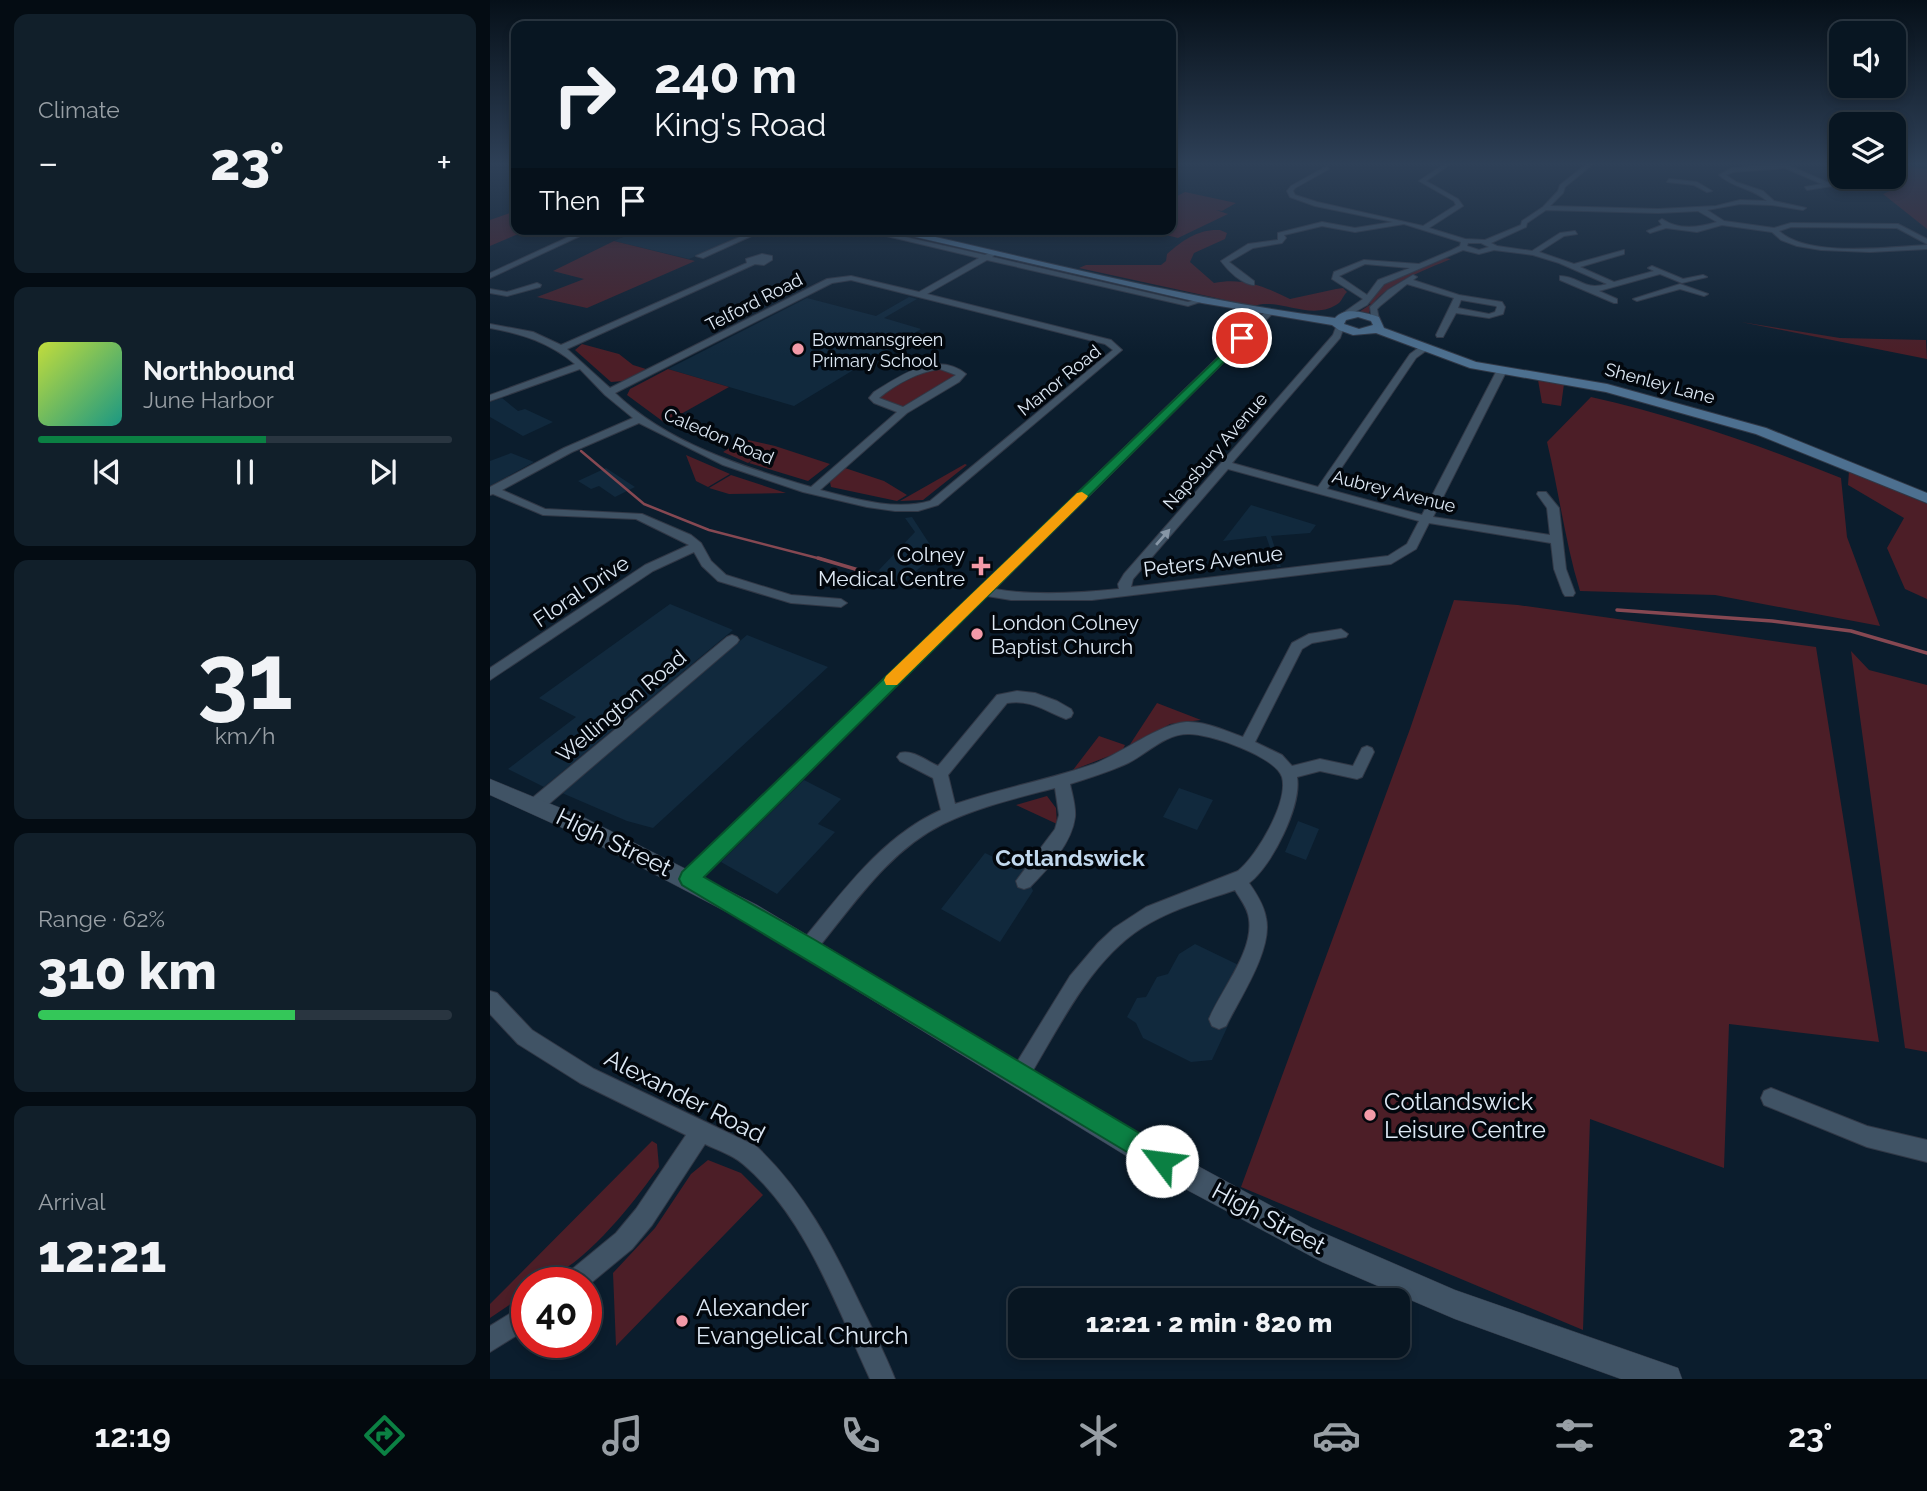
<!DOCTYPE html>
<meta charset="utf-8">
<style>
:root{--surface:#081622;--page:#111f2a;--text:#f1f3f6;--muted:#989fa5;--line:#293540;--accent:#0b8043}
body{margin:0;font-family:Raleway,sans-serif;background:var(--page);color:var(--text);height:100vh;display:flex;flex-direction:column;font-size:26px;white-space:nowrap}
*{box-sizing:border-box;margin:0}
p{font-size:23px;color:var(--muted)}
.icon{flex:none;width:38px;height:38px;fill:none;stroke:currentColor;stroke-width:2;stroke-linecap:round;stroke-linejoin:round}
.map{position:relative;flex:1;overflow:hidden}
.details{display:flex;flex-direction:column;gap:14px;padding:14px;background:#040c13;width:490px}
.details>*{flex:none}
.hud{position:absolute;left:21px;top:21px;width:665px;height:214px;border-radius:14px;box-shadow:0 4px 10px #0003,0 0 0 2px var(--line);background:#081622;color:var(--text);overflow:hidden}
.buttons{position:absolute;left:1339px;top:21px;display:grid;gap:14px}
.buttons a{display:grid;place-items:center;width:77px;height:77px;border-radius:14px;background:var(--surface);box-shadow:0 4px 10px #0003,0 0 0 2px var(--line);font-size:35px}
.speed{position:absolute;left:21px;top:1267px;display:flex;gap:14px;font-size:35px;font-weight:700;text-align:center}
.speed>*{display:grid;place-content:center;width:91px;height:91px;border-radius:50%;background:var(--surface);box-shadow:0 4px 10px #0003,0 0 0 2px var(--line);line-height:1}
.speed .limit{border:10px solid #d22;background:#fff;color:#111}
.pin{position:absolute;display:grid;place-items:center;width:60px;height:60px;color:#fff;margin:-30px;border:4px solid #fff;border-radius:50%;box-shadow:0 2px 7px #0007}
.me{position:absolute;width:77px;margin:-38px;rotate:300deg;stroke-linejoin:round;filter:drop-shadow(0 0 5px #0008)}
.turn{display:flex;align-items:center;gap:24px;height:147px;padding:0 28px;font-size:32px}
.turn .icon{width:91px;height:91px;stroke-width:2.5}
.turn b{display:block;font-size:49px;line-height:60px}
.then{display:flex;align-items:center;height:66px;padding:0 28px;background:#0003;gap:14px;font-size:26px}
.big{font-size:52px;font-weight:800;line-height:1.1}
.details .widget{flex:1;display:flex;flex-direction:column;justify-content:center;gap:10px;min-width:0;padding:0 24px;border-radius:14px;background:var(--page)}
.details .dial{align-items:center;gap:0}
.dial b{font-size:91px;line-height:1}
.song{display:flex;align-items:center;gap:21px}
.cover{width:84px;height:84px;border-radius:10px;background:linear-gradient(135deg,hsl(70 70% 55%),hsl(170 70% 35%))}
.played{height:7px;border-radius:4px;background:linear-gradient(90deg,var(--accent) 55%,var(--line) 55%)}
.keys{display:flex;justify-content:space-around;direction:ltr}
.heat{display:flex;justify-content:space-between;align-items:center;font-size:38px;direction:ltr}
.charge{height:10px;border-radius:5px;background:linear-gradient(90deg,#34c759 62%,var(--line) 0)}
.trip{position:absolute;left:518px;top:1288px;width:402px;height:70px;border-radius:14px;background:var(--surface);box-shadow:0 4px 10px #0003,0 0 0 2px var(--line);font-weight:800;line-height:70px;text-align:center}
.tab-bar{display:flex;height:112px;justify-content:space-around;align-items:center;background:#03090e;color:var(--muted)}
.tab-bar .icon{width:49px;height:49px}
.tab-bar .on{color:var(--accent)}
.tab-bar b{font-size:32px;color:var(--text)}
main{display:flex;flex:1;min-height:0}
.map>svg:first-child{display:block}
.built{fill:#11293d}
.green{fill:#4c1e27}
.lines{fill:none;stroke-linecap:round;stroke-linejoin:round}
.stream-far1{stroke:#864852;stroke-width:2.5}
.stream{stroke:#864852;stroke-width:3.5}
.minor-casing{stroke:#313846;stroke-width:2}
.tertiary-casing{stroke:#313846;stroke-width:1}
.secondary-casing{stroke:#313846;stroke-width:2}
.minor{fill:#405365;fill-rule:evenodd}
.tertiary{fill:#405365;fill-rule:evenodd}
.secondary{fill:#4d7090;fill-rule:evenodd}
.oneway{fill:#8796a6}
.route{fill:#0b8043;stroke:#07532c;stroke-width:2}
.slow{fill:#f59e0b}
.poi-dot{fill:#f39aa8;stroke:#02070d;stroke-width:2.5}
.labels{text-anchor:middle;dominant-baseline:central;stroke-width:7;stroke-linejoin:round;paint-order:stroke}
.far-street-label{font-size:18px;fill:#dee9f5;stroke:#02070d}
.far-poi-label{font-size:18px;fill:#dee9f5;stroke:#02070d;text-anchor:start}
.poi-label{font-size:21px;fill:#dee9f5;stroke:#02070d;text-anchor:end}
.street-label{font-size:21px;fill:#dee9f5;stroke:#02070d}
.neighbourhood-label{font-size:23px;font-weight:bold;fill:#c1d8ee;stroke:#02070d}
.near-street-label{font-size:24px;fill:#dee9f5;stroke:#02070d}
.near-poi-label{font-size:24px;fill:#dee9f5;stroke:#02070d;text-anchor:start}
</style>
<main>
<section class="details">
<div class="widget"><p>Climate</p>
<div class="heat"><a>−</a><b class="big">23°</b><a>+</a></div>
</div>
<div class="widget">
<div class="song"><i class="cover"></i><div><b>Northbound</b><p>June Harbor</p></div></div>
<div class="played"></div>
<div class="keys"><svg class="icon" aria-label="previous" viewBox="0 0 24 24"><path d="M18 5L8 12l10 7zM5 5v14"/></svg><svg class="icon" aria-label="pause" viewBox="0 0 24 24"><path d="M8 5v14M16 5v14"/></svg><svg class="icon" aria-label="next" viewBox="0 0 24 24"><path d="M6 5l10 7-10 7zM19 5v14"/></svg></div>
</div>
<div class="widget dial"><b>31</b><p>km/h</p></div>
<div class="widget"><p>Range · 62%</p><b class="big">310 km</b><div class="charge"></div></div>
<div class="widget"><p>Arrival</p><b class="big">12:21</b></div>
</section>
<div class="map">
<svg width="1437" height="1379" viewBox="0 0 1437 1379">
<rect width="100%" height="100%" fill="#0b1d2d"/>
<!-- built -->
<path class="built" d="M152 229H268L199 259 124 241Z
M419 297 427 299 394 318 431 329 304 406 178 369 317 298 386 316Z
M12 398 28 411 35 409 63 422 33 436 0 417V402Z
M21 453 44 462 0 486V461Z
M116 468 145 487 125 497 109 486 101 489 88 481Z
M761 505 826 525 820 533 781 536 791 567H787L776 536 733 541Z
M422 517 446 554 414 581 397 580 389 570 425 532 415 518Z
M180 604 243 630 54 787 18 769 86 717 49 698Z
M257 635 338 667 163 828 137 821 72 793Z
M314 780 351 799 328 824 345 832 287 894 231 862Z
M689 788 723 800 707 830 673 817Z
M808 821 829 829 816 860 795 852Z
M495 853 527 868 533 867 543 891 510 942 451 909Z
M705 944 763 972 722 1060 701 1062 653 1038 646 1023 637 1017 647 998 656 997 667 977 678 974 689 954Z"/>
<!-- green -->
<path class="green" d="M1404 164 1437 169V229L1393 194 1402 190 1396 177H1404Z
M695 192 746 203 732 211 726 210 738 214 688 238 652 229H681V199Z
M26 211V229H40L0 246V220Z
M730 230 737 233 735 239 704 253 700 262 724 283C753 277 776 287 800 299L846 289 853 288 857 292C852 297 852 302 846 305 819 321 790 297 763 306L589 268 596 265H671L676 261 677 254C693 240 708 229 730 230Z
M124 241 205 261 97 308 47 297 94 279 63 271Z
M955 258 961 259C937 269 884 288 879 313L869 312 881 304 878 303C896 273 924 271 955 258Z
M1251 322 1350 338 1436 340 1437 359Z
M92 344 129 354 143 365 156 369 134 381 121 382 85 350Z
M445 366 468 376 416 407H408L389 400 390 394Z
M178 369 239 387 175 423 137 395 140 389Z
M1048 380 1074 384 1071 406 1052 403Z
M1101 397C1189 417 1267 444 1351 478L1357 537 1390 626 1225 595 1090 591C1075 542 1069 492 1057 442Z
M254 439 285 446 340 464 318 481 259 463 283 447 258 463 233 452Z
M196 455 240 474 218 487 206 481Z
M475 464 477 465 433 500 410 501Z
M355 468 394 481 417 495 407 501 341 487 340 482Z
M1359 471 1437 504V599L1415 589 1397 548 1414 518 1358 485Z
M241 475 296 493 239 494 219 488Z
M964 600 1028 605 1326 647 1389 1042 1239 1024 1234 1168 1100 1119 1093 1330 751 1187 920 729Z
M1361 651 1379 670 1437 685V1052L1415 1048Z
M667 703 711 720 680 724 637 749Z
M609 736 635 745 632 751 583 770Z
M557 796 566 808 567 824 526 805Z
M162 1141 167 1144 169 1167C144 1202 83 1283 37 1283V1293L0 1318V1304Z
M218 1160 251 1173 273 1195 126 1346 123 1273 165 1228 201 1174Z"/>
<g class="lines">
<!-- stream-far1 -->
<path class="stream-far1" d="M91 451 154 504 219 530 335 560"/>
<!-- stream -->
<path class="stream" d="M328 558 392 577
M1127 610 1282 621 1361 631 1437 653"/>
<defs>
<path id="minor" d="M956 163H962L936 181 968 199 973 206 939 228 975 239 995 240 1031 225 1032 221 1053 207 1068 191 1070 185 1098 163H1104L1075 187 1073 193 1060 206 1168 209 1226 206 1250 200 1277 201C1263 188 1243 188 1229 175L1242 168 1293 163 1339 183 1365 180 1368 182 1317 190 1315 187 1332 184 1295 168 1243 172 1236 175 1246 182 1273 191 1284 201 1316 208 1313 210 1282 205 1250 204 1217 210 1234 221 1284 228 1301 223 1408 224 1437 239V244L1407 228 1301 227 1289 231C1318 258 1399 247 1437 245V249L1380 252 1331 250 1307 246 1291 240 1282 232 1232 225 1207 232 1176 228 1160 233 1157 231 1172 225 1169 221 1172 219C1188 230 1208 228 1227 222L1208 211 1168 213 1056 210 1037 223 1036 227 1001 243 1007 246 1042 251 1070 233 1085 231 1087 234 1074 236 1049 252 1084 264 1134 250V254L1090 267 1124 282 1164 271 1158 268 1162 266 1193 279 1213 275 1217 277 1192 283 1170 274 1109 291 1127 299V303H1124L1070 280V276C1091 277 1093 291 1117 284L1069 263 1043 255 1004 250 989 254 973 250 894 284 877 305 856 317H853V313L873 299 842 279 844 272 874 260 929 264 962 250 970 246 971 242 914 224 865 232 832 226 794 235 796 238 792 243 763 248 739 262 764 281V285C752 284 738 271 731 261L758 244 788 240V233L832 222 865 228 903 222 825 206 800 197 797 191 801 186 837 166 839 169 805 188 803 191 805 195 827 202 933 226 966 205 964 201 929 181ZM978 243H991L999 247 989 250 977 246ZM875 264 920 268 888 280 877 295 849 276Z
M1179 179 1207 182 1222 191 1217 192 1204 185 1177 182Z
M96 229H105L0 278V273Z
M268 229H277L213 258 206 256Z
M367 229H380L495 255 504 251 508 253 502 257 698 302 712 298 716 300 698 306 497 260 437 294 621 340 632 350 448 505 428 511H405L377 507 313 492 233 465 149 423 82 452 12 490 55 509 152 514 201 535 211 543 221 561 236 575 301 595 351 599 357 603 351 607 301 603 228 581 212 566 204 552 163 571 0 680V668L155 565 199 545 146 519 53 515 3 494 0 495V487L74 448 143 418 115 395 90 369 0 401V395L85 364C60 343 33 334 0 328V324L43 332 71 345 257 263 256 259 272 254 282 256V260L274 265 265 264 77 349 120 388 337 279 361 276 429 292 489 258ZM361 280 615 344 623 350 440 501C405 511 365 499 330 490L417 413 469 382 476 374C446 350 410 376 384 392L379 398 384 403 407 412 321 487C253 467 177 443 125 393L342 283ZM450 369 466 375 413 407 389 398C406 384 428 372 450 369Z
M923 275 927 277 923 280 969 295 1012 302 1015 307 1013 314 999 318 966 313 953 337H947L946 335 964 298 917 284 890 306 887 309 889 319 882 321 880 307 898 290ZM971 300 1006 306 1007 307 1005 312 999 314 968 308Z
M47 283 51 285 50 287 17 296 0 293V289L17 292Z
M1190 284 1218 294 1214 296 1190 289 1147 301 1143 299Z
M776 311 783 313 505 589C544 596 589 593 629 589L628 584 634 574 843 335 846 327 850 324 854 327 850 338 742 463 828 487 920 354 931 346H937V350L926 358 837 489 932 515 1007 370 1015 368 1017 370 943 517 1060 535 1057 508 1047 494 1048 492H1056L1069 508 1076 569 1085 593 1083 596H1075L1073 593 1064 569 1061 543 939 523 926 549 901 564 602 600H521L497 596 205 884 199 887 193 884 191 879 193 874ZM738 469 929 521 917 544 898 556 641 587 643 579Z
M851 629 858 634 856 637 822 643 812 649 765 742 792 755 802 766 830 759 863 766 872 748 877 746 882 748 884 752 872 777 867 779 830 771 807 777C812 805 782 866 759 883 766 893 774 905 776 918 783 949 750 998 736 1026L729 1029 722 1026 719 1019C731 990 764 951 759 919 758 908 750 899 745 890 716 900 686 908 660 923 601 956 570 1027 536 1082L529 1085 522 1082 519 1075 580 976 608 943 624 928 656 907 748 871C767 856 799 801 792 777 785 756 718 733 698 734 674 734 656 755 636 764 618 772 599 778 580 784 582 794 586 806 585 817 582 843 558 869 540 887L534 889 528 887 526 881 565 829 569 815 565 788C527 798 488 807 453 824 398 851 362 907 324 953L318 956 312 953 309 947 312 941C353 892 391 837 451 810L443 778 410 761 407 757 410 753C422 749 437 761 448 766L507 695 527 691 545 693 567 701 581 709 583 713 581 717 576 719C555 711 541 699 517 703L458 775 465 804C511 788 558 780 604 764 632 753 669 724 696 722 715 721 736 731 753 737L802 643 819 634Z
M242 635 247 637 249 640 247 643 53 809 47 811 41 809 39 804 41 799 237 637Z
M0 991 7 993 42 1030 104 1069 266 1146C314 1191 343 1247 371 1306 383 1330 395 1354 405 1379H380C346 1306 316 1217 253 1164 243 1155 227 1150 215 1144L162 1225 142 1249 96 1287V1283H71L75 1275 126 1233 146 1209 196 1135 90 1083 28 1044 0 1014Z
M1281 1088 1377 1126 1437 1140V1162L1377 1147 1274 1105 1271 1098 1274 1091Z
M37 1303V1329L0 1352V1326Z"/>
<path id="tertiary" d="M0 779 95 818 267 905 647 1133 822 1228 965 1290 1188 1368 1192 1379H1131L965 1319 832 1262 656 1168 252 920 97 839 0 795Z"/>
<path id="secondary" d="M391 229H410C554 261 698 300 845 318 856 306 875 313 889 317L894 328 986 362 1117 384 1276 428 1437 493V503L1266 434 1116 392 980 368 886 333 863 335 849 330 842 325 712 303ZM868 317 881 321 883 325 869 329 854 324 856 320Z"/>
</defs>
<!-- minor casing -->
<use href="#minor" class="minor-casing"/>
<!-- tertiary casing -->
<use href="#tertiary" class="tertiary-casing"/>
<!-- secondary casing -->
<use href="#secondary" class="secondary-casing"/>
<!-- minor -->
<use href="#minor" class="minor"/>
<!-- tertiary -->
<use href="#tertiary" class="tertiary"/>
<!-- secondary -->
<use href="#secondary" class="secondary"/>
</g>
<!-- one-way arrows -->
<defs><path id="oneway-solid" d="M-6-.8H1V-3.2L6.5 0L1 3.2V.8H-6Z" transform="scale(1.75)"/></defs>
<use class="oneway" href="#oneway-solid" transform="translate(673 537) rotate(-49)"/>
<!-- sky -->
<linearGradient id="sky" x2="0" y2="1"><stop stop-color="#061019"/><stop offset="0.46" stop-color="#2e4057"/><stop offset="1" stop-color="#2e4057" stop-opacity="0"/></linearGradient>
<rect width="1437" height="356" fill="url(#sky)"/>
<!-- route -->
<path class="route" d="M752 335 757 338 756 340 214 877 325 940 681 1152 684 1161 681 1169 672 1173 192 885 189 879 192 872Z"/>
<!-- slow -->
<path class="slow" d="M592 492 598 496 596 499 407 685H396L394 680 396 676 587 493Z"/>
<!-- markers -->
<g class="poi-dot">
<circle cx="308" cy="349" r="7"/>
<path d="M487.5 555.5h7v7h7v7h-7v7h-7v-7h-7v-7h7z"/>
<circle cx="487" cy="634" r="7"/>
<circle cx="880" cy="1115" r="7"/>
<circle cx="192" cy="1321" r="7"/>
</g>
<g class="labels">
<!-- far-street labels -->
<g class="far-street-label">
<text transform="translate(264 302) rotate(-27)">Telford Road</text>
<text transform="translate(569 380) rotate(-39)">Manor Road</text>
<text transform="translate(1170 383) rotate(15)">Shenley Lane</text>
<text transform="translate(229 436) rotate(23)">Caledon Road</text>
<text transform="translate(725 451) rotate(-49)">Napsbury Avenue</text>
<text transform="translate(904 491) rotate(14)">Aubrey Avenue</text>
</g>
<!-- far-poi labels -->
<g class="far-poi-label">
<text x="322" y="339">Bowmansgreen<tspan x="322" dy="21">Primary School</tspan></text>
</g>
<!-- poi labels -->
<g class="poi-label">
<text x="475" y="554">Colney<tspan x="475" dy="24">Medical Centre</tspan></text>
<text x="501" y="622" text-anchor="start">London Colney<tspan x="501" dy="24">Baptist Church</tspan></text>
</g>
<!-- street labels -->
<g class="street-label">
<text transform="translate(723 561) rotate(-7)">Peters Avenue</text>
<text transform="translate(91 591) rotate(-34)">Floral Drive</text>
<text transform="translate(131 706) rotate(-40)">Wellington Road</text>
</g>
<!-- neighbourhood labels -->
<g class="neighbourhood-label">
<text x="580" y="857">Cotlandswick</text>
</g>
<!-- near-street labels -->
<g class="near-street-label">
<text transform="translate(124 842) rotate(26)">High Street</text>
<text transform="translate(195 1096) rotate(27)">Alexander Road</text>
<text transform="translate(779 1218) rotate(28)">High Street</text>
</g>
<!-- near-poi labels -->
<g class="near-poi-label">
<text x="894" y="1101">Cotlandswick<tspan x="894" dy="28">Leisure Centre</tspan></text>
<text x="206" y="1307">Alexander<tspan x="206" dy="28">Evangelical Church</tspan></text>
</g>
</g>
</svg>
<div class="buttons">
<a><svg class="icon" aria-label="sound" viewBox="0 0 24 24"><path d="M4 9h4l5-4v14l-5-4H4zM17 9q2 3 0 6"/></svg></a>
<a><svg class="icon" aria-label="layers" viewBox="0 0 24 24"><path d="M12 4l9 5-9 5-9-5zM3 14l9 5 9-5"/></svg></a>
</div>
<div class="speed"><div class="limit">40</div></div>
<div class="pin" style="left:752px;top:338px;background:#d93025"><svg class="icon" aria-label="arrive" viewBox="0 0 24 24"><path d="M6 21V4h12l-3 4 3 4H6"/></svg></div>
<svg class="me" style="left:672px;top:1161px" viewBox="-20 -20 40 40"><circle r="19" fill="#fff"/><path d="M0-13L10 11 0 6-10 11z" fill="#0b8043"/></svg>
<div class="trip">12:21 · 2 min · 820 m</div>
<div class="hud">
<div class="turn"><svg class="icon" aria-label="right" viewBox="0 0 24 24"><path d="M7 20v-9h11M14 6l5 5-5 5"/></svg><div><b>240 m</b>King's Road</div></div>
<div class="then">Then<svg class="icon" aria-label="arrive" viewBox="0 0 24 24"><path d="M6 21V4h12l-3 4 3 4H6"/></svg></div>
</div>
</div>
</main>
<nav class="tab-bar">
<b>12:19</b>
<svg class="icon on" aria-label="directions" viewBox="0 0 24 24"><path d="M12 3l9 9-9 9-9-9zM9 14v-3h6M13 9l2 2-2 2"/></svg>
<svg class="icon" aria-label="music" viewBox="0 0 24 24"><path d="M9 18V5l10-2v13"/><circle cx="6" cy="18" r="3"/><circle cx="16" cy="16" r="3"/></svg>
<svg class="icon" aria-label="phone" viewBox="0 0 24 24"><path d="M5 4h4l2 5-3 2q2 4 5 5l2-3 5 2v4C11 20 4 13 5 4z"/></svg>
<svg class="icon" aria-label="climate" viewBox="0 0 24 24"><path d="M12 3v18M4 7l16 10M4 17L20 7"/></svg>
<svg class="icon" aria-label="car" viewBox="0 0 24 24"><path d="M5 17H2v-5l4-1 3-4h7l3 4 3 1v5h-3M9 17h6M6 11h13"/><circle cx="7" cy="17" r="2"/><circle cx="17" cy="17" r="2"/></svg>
<svg class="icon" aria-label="filters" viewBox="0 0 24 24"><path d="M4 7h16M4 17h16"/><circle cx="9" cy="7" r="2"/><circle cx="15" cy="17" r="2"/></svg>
<b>23°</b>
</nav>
